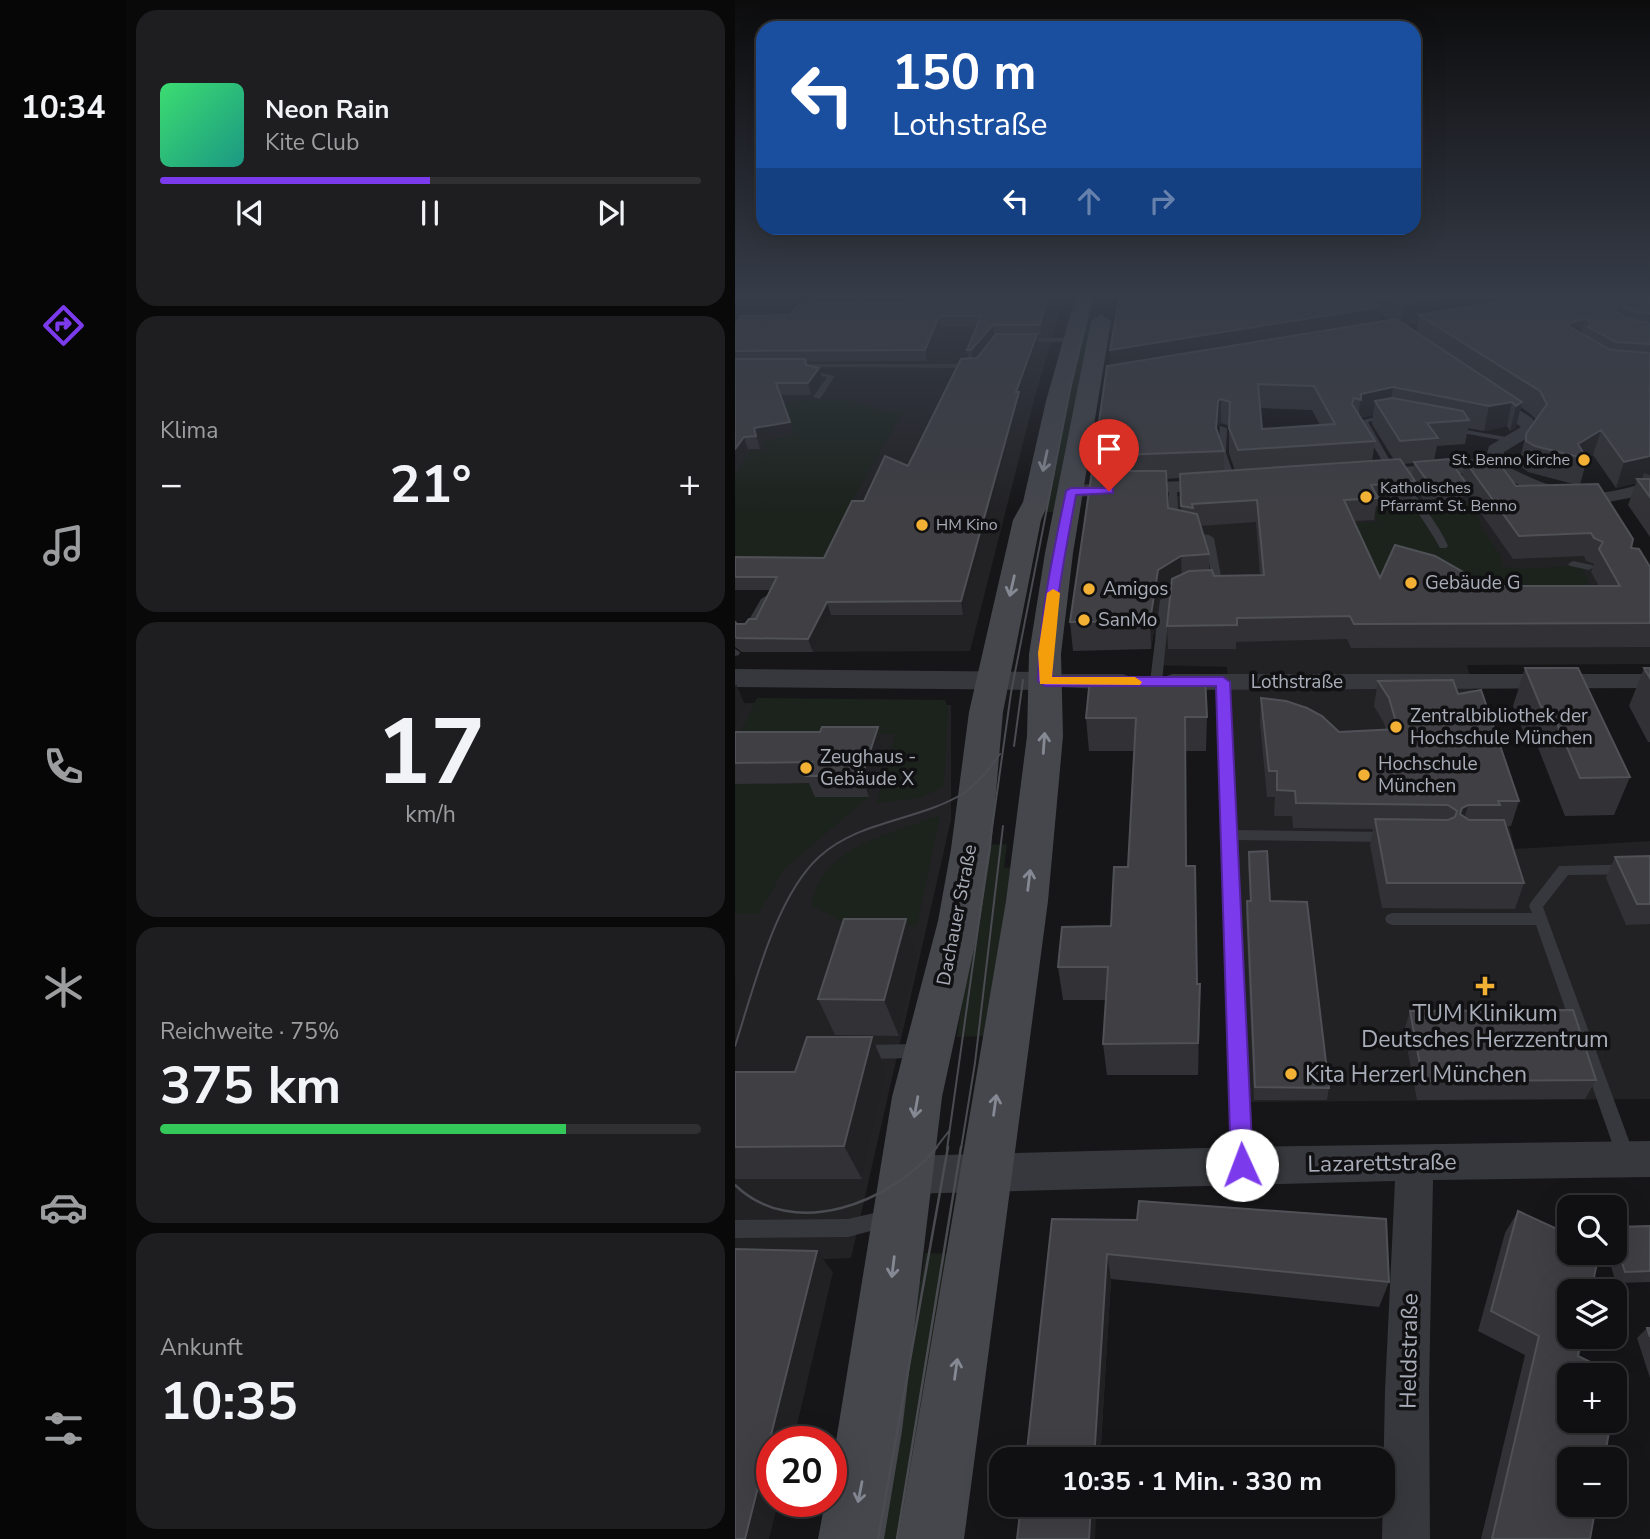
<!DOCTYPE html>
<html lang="de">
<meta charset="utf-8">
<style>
:root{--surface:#101012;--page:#1e1e20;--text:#f1f3f6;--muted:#9c9d9f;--line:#303032;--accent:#7c3aed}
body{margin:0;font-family:"Nunito Sans",sans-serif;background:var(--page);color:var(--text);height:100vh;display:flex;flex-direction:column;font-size:26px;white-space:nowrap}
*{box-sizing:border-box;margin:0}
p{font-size:23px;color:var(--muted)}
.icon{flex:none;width:38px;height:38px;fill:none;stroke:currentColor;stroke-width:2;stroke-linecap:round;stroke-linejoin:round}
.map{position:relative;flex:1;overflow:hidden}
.details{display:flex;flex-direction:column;gap:10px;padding:10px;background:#09090a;width:609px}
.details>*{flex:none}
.guide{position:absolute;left:21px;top:21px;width:665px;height:214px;border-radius:21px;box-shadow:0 7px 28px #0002,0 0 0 2px var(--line);background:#1a4fa0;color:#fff;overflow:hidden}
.buttons{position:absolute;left:822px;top:1195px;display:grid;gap:14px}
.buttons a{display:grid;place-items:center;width:70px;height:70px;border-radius:14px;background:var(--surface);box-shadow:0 7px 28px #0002,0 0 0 2px var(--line);font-size:35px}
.speed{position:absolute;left:21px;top:1426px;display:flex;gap:14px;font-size:35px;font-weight:700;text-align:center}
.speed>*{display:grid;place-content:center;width:91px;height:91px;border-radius:50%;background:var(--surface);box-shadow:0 7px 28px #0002,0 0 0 2px var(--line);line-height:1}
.speed .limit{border:10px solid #d22;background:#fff;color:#111}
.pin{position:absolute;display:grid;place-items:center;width:60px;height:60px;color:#fff;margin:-72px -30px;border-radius:50% 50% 50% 0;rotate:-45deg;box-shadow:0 0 7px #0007}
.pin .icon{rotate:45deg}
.me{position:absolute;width:77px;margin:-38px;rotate:358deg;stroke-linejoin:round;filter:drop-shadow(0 0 5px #0008)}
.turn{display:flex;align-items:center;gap:24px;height:147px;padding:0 21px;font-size:32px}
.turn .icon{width:91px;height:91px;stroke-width:2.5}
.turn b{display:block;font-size:49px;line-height:60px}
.lanes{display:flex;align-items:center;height:66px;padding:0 21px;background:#0003;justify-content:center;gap:35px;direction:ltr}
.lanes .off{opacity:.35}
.big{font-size:52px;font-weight:700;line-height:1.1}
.details .card{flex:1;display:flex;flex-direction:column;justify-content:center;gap:10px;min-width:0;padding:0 24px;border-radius:21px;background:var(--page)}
.details .dial{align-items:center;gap:0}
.dial b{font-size:91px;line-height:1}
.song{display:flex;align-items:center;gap:21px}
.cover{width:84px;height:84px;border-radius:10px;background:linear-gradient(135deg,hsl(140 70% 55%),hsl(170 70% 35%))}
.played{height:7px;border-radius:4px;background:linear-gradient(90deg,var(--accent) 50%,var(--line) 50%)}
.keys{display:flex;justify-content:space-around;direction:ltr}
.heat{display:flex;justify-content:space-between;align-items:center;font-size:38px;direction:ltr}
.charge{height:10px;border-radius:5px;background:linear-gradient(90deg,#34c759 75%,var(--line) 0)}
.trip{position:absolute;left:254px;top:1447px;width:406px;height:70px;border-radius:21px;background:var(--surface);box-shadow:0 7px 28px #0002,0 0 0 2px var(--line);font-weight:700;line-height:70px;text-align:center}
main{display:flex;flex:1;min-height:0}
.tab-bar{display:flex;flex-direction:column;width:126px;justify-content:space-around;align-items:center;background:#060607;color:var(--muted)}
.tab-bar .icon{width:49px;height:49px}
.tab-bar .active{color:var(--accent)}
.tab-bar b{font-size:32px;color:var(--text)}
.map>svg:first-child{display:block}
.built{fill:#222225}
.green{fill:#1c231d}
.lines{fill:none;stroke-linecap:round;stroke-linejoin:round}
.service{fill:#37383d;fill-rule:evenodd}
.minor{fill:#37383d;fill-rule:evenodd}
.tertiary{fill:#37383d;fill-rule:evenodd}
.secondary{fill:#45474d;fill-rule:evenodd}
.tram-far1{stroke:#4a4c52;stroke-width:2}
.tram{stroke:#4a4c52;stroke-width:2.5}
.wall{fill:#323236;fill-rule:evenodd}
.shaded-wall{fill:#212124}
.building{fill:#3f3f44;stroke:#4f5156;stroke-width:2;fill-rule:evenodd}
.oneway{stroke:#858993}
.route{fill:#7c3aed;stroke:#51269a;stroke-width:2}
.slow{fill:#f59e0b}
.poi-dot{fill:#f2b134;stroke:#111113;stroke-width:2.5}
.labels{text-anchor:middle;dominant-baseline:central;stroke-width:7;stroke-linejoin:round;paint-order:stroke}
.far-poi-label{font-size:16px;fill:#a8adb8;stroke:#111113;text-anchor:start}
.poi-label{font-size:19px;fill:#a8adb8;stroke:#111113;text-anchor:start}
.street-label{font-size:19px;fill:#a8adb8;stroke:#111113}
.near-poi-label{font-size:23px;fill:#a8adb8;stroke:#111113}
.near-street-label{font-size:23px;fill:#a8adb8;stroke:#111113}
</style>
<main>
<nav class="tab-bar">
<b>10:34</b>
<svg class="icon active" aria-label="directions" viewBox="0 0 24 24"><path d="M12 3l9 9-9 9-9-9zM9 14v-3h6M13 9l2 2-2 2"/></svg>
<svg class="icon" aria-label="music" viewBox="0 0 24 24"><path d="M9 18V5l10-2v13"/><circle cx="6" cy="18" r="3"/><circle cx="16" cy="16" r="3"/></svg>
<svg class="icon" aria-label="phone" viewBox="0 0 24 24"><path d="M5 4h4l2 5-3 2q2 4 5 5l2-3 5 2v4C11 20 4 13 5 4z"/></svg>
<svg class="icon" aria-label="climate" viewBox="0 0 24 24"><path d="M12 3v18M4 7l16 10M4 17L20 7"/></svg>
<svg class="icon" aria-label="car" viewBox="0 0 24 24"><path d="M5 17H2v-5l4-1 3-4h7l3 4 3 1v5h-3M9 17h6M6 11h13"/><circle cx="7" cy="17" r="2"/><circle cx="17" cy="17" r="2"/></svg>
<svg class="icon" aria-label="filters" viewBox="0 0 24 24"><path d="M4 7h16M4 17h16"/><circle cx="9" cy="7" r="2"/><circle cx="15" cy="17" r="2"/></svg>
</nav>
<section class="details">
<div class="card">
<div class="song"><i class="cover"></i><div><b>Neon Rain</b><p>Kite Club</p></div></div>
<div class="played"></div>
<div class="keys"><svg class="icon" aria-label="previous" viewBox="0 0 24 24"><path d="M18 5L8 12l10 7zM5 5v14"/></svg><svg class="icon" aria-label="pause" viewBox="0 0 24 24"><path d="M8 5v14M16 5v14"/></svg><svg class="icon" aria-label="next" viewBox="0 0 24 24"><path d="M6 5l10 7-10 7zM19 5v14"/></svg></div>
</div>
<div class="card"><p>Klima</p>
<div class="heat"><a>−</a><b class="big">21°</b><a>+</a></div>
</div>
<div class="card dial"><b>17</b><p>km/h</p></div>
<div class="card"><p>Reichweite · 75%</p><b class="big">375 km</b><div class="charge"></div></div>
<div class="card"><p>Ankunft</p><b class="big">10:35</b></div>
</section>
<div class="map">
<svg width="915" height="1539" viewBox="0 0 915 1539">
<rect width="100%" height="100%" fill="#161618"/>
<!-- built -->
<path class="built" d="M125 295H330L299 400 235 651 45 652 58 591 0 570V301L121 300Z
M755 481 855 506 915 605V664L732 665 780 849 915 841V1099L512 1102 492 667 422 665 419 625 429 497Z
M0 703 216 705V820L116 1258 0 1263Z"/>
<!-- green -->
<path class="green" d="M125 295 121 301H174L173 303 66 304 54 319H0V296Z
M365 295 324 512H305L354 296Z
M67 400H115L153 413 169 410 109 515 84 567H0V475L16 450 30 451 28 441 60 435 49 403Z
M678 487 689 504 739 501 747 528 766 556 768 566 780 569 847 566 863 606 751 607 661 568 634 584 611 524 643 522 637 509 665 508 657 490Z
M22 698 210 700 213 708 209 787 185 798 142 803 160 734 100 732 0 744Z
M84 783 80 797H134L49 869 24 914H0V784Z
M205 815 182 926 118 927 76 905C79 897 81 887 86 879 109 841 166 831 205 815Z
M272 844 269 868 284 867 255 1036 222 1037 250 845Z
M190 1253 221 1254 175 1539H138L177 1281H186Z"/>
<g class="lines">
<!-- service -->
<path class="service" d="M286 338H338L341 340 338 342 284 341 283 340Z
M59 364H237L241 366 237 368 57 367V365Z
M76 371 100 376 85 399 78 397 92 377 76 375Z
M654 414 658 416 657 418 633 422 662 473 658 476 654 473 624 421Z
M485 426 492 428 491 453 502 484 498 487 494 484 483 453Z
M714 427 771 437 775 439 771 441 717 431H714Z
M667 484H673C686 505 703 523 713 546L711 548H705C693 526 678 507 666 486Z
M438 486 442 489 444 524 439 527 434 524V489Z
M453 532 474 535 479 538 488 587 486 589 478 590 473 587 478 584 470 540 450 537 448 535Z
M838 561 857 565 859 567 854 570 835 566 833 564Z
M449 586 453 587V591L435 601 427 682 425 684H417L415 682 425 600Z
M31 596 36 599 17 632 12 635 8 634 7 632 26 599Z
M0 649 5 652 4 655 0 656Z
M488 678 494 682 500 830 653 832 658 834 660 837 658 840 653 842 501 840 516 1164 513 1170 507 1173 501 1170 498 1164 482 682Z
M915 864V874L833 875 808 907 900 1157 897 1163 891 1165 885 1163 882 1157 801 925H657L652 923 650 919 652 915 657 913H797L794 906 796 902 824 866Z
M185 1044 191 1046 193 1051 191 1056 185 1058 126 1059 120 1057 118 1052 120 1047 126 1045Z
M152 1210 158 1213 161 1219 158 1225 113 1237 0 1238V1220L113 1219Z"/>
<!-- minor -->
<path class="minor" d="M754 391 797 418 803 428 794 437 769 452 768 464C800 481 835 497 872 492 887 490 901 485 915 482V494L868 503 835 502 802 493 756 472 639 479 630 474 639 469 750 461 754 446 786 427 748 399 746 396 748 393Z
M478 480 484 482 487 486 484 490 336 497 327 491 336 485Z
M310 674H388L396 677 400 682 396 687 388 690 302 686 298 681 302 676Z
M437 674H915V688L437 690 429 687 425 682 429 677Z
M915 1141V1177L698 1180 694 1391 695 1539H647L650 1391 660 1181 169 1194 156 1188 150 1175 156 1162 169 1156 507 1147Z"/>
<!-- tertiary -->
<path class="tertiary" d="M0 669 310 672 320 675 324 681 320 687 310 690 0 687Z"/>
<!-- secondary -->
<path class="secondary" d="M341 295H359L333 401 314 502 306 520 268 712 256 849 245 921 207 1097 167 1431 149 1539H83L90 1502H96V1472L157 1097 203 921 216 849 234 712 278 520 288 502 311 401Z
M366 315 376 321 338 553 326 654 328 736 313 901 229 1539H163L271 901 292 736 294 654 310 553 356 321Z"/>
<!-- tram-far1 -->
<path class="tram-far1" d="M279 746 288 680
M0 1046C18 991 40 897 84 857 124 820 184 821 229 793 244 782 254 769 265 754
M200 1149 214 1131
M212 1149 276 693 336 385 357 295
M226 1149 240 1063 268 826"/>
<!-- tram -->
<path class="tram" d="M0 1185C59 1242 157 1202 202 1147
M143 1539 213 1147
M162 1539 226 1147"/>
</g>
<!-- wall -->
<path class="wall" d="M174 295H239V297L313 307 306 335H302L303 345 285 398V403L228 615H96L78 652H7L0 647V622L2 624H10L21 619 35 590H0V557L89 558 129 501 173 466 233 359 232 350 242 327H206L192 361 71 362 72 366 84 368 87 379 76 395H46L59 434 23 440 25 449H13L0 468V324L55 315 169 303ZM259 335 242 358H240Z
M385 295H915V537L893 505 901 483 881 488 858 455 852 459 845 485 896 548 915 567V647L616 648 612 639 501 642V649H433L432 626 436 591 424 598 416 649 338 651 335 622 360 471 359 456 376 365 375 350ZM645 313 655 320 643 322ZM683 323 682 332 671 325ZM786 407 798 416 801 420 791 434 785 459V466L793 472 842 485 781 486 730 461 727 477 699 460 702 446 730 444 733 428 749 431 772 426 775 431 781 427ZM525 408 577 410 585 425 527 429ZM638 415 637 424 659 460 637 461 640 441 625 418ZM486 423 494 426V453L500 471H489V451L482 431V426ZM679 463 677 477 668 464ZM445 478V496L446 511 433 508 431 479ZM679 485 691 504 727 502 729 489 778 559 849 556 851 561 859 564 856 572 864 586H753L645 578 619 521 639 520 641 506 676 503ZM521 522 525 575 479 576 474 570V554L465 526Z
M790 668 895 777 879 815 830 816 802 745H794L778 706Z
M909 668H915V742H913L894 706Z
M643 681 723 694 784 801 776 826H771L789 883 780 909 647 908 635 845 638 829 558 828 557 816H539L540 797H532L525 723 526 698 604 732 651 730 649 723 639 706Z
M472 717 471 751H450L451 866 465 1017 463 1075H372L368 1044 371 1000H328L323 967 376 926 393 867 399 751H354L351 718Z
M143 727 149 748 134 797H80L74 783 0 784V732H85Z
M514 852 535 901 594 1088 592 1100H519L511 915 512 901H515L513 866Z
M915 856V924L891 925 871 878 880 857Z
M171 919 183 956 164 1036 100 1035 83 999Z
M675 1011 861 1080 850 1099 682 1100 669 1031Z
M137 1037 152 1073 127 1179H0V1072H60Z
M783 1211 843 1356 855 1539H746L790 1355 743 1331 770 1233Z
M317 1219 654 1282 644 1307 376 1279 365 1460H291Z
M915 1226V1282L881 1283 872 1253H880V1227Z
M912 1328H915V1378L902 1338Z"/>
<!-- shaded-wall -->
<path class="shaded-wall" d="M723 295H847L684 315 683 323 665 326 668 304Z
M312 296 313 307 306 335 305 325Z
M886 305 879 327 880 308Z
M645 307 642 329 376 374 375 350Z
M204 316 206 327 192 361 190 350Z
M850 319 844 341 833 326 835 323Z
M258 325 259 335 238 361 236 350Z
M302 334 303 345 285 398V403L228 615 226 601 281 392Z
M84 368 87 379 76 395 73 383Z
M658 387 655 411 640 401 638 415 623 418 626 394Z
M486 399V423L482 426 480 453 483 401Z
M777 402 772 426 749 431 754 406Z
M787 402 781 427 775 431 781 406Z
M55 422 59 434 23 440 25 449 19 428Z
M866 430 858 455 852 459 843 444Z
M9 437 13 449 0 468V449Z
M915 456V475L909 473 906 482 902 479 901 483 881 488 889 462Z
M446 556 447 584 424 598 416 649 415 621 423 570Z
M92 602 96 615 78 652 73 639Z
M1 684 10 705 0 726V687Z
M143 727 149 748 134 797 127 776Z
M733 805 726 831 720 834 727 808Z
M171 919 183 956 164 1036 149 1000Z
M0 977 6 987 0 1002Z
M465 984V1017L463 1075V1043Z
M137 1037 152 1073 127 1179 109 1146Z
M82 1251 98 1272 58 1442H37V1502H43L34 1539H10Z
M372 1254 376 1279 365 1460H359Z
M356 1505H362L360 1539H354Z"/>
<!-- building -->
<path class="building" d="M174 295H232V297L312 296 305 325H258L236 350H232L246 316H204L190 350 0 351V324L6 316 55 315 65 304 169 303Z
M385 295H628L645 307 375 350Z
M654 295H723L668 304Z
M806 295H915V314L898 311 886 305 880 308 881 312 892 319 915 323V344L881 342 853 327 855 326 854 320 850 319 835 323 833 326 876 350 915 353V390H914L915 391V456L889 462 866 430 843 444 852 459 800 446 791 441V434L812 404 805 391 684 315Z
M661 319 787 402 781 406 777 402 754 406 658 387 626 394V400L619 398 617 404 640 441 503 450 494 428 495 402 486 399 483 401 481 428 489 451 359 456 372 366ZM523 384 579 386 600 424 527 429Z
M261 334H302L281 392H284L226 601 92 602 73 639 2 638 0 637V622L2 624H10L14 619H21L42 577H0V557L89 558 117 501H129L150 456 173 466 226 359 242 358Z
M0 359H70L71 365 84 368 73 383H41L55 422 19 428 21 436 9 437 0 449Z
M657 398 728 411 734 420 692 423 703 438 665 441 640 401Z
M665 459 680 481 636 485 643 498 609 500 645 578 660 545 700 556 753 586H885L864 549 868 542 859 538 856 533 784 536 730 461 761 459 781 486 863 484 898 539 896 548 904 549 915 567V623L619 624 615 616 502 618V625L432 626 437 579 454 571 477 570 479 576 529 575 522 500 457 504 458 508 446 506 445 474Z
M714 459 731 483 695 485 679 462Z
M357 471H431L433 508 462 514 474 554 446 556 423 570 415 621 335 622Z
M902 479H915V497Z
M790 668H843L895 777 845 778 815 707H806Z
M909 668H915V678Z
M470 677 472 717H450L451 866H460L462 984H465L463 1043 368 1044 373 967H323L327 927 376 926 379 867H393L401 718H351L355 678Z
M718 680 723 694 746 690 784 801H763L765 805H733L727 808 725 814 734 820H769L789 883H652L640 819 713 820 720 817 722 811 713 805 561 803 560 791 542 790V771H534L526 698 551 701 572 708 587 716 604 732 663 729 654 698 643 681Z
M87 727H143L127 776H71L77 762 0 763V732H85Z
M532 851 535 901 572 902 594 1088 520 1087 512 901H516L514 852Z
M915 856V904H902L880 857Z
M109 919H171L149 1000 83 999Z
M838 1010 861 1080 688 1081 675 1011Z
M72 1037H137L109 1146 0 1147V1072H60Z
M404 1201 651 1219 654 1282 372 1254 359 1460H291L317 1219 402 1220Z
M783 1211 835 1235V1253H864L856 1292H835V1337H847L843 1356 884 1376 880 1396V1376H835V1421H876L869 1460H835V1505H861L855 1539H757L804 1336 756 1311Z
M915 1226V1271L890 1272 880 1241V1227Z
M0 1249 82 1251 10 1539H0Z
M912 1328H915V1337Z
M286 1505H356L354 1539H282Z"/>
<!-- one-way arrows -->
<defs><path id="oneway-shaft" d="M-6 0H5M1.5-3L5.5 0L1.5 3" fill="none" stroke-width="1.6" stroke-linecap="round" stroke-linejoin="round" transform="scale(1.75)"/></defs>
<g class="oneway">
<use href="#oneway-shaft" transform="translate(310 461) rotate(102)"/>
<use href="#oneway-shaft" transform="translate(277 586) rotate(103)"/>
<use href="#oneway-shaft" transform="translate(309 743) rotate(-86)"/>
<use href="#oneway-shaft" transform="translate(294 880) rotate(-83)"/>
<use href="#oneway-shaft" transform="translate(260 1105) rotate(-82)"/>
<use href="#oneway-shaft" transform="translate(181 1107) rotate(100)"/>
<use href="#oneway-shaft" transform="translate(158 1267) rotate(97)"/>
<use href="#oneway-shaft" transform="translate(221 1369) rotate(-82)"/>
<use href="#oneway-shaft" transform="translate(125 1492) rotate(101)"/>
</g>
<!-- sky -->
<linearGradient id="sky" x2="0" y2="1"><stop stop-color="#0c0c0d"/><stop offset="0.58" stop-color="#363c48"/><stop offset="1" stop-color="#363c48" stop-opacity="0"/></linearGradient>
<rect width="915" height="511" fill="url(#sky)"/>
<!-- route -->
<path class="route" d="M374 488H378V493L341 495C330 554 317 616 317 677H488L495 682 518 1165 515 1173 507 1176 499 1173 496 1165 481 686H310L303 681C304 617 318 554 331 491L336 488Z"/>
<!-- slow -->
<path class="slow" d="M318 589 325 593 317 677H400L407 682 405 685 305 684 303 653 312 593Z"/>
<!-- markers -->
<g class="poi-dot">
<circle cx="849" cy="460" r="7"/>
<circle cx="631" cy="497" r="7"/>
<circle cx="187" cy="525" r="7"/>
<circle cx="676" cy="583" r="7"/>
<circle cx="354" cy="589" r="7"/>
<circle cx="349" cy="620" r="7"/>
<circle cx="661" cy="727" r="7"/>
<circle cx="71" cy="768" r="7"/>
<circle cx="629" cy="775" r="7"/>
<path d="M746.5 975.5h7v7h7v7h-7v7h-7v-7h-7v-7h7z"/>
<circle cx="556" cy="1074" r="7"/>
</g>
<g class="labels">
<!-- far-poi labels -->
<g class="far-poi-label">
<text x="835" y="460" text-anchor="end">St. Benno Kirche</text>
<text x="645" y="488">Katholisches<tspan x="645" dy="18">Pfarramt St. Benno</tspan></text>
<text x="201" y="525">HM Kino</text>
</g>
<!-- poi labels -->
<g class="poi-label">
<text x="690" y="583">Gebäude G</text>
<text x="368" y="589">Amigos</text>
<text x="363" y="620">SanMo</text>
<text x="675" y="716">Zentralbibliothek der<tspan x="675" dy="22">Hochschule München</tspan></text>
<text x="85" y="757">Zeughaus -<tspan x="85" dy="22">Gebäude X</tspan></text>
<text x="643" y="764">Hochschule<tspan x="643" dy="22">München</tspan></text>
</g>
<!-- street labels -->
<g class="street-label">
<text x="562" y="682">Lothstraße</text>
<text transform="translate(222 915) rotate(-79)">Dachauer Straße</text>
</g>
<!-- near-poi labels -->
<g class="near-poi-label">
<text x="750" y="1013">TUM Klinikum<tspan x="750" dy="26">Deutsches Herzzentrum</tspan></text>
<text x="570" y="1074" text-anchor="start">Kita Herzerl München</text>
</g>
<!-- near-street labels -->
<g class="near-street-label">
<text transform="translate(647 1163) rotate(-1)">Lazarettstraße</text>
<text transform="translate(674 1351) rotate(-89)">Heldstraße</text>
</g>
</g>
</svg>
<div class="buttons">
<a><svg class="icon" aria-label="search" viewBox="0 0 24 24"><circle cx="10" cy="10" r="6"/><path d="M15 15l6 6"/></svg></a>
<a><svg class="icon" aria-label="layers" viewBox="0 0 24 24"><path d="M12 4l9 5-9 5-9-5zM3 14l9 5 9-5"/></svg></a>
<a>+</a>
<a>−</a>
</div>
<div class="speed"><div class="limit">20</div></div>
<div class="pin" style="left:374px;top:491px;background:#d93025"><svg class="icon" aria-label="arrive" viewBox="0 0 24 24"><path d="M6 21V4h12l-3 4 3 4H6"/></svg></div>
<svg class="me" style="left:507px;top:1165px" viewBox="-20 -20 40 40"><circle r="19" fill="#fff"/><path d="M0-13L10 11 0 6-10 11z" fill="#7c3aed"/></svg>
<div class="trip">10:35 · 1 Min. · 330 m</div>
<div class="guide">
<div class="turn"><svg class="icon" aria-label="left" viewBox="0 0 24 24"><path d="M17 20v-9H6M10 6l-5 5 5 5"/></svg><div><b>150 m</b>Lothstraße</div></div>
<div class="lanes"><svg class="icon" aria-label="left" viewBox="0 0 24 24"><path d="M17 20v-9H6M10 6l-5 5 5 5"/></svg><svg class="icon off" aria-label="ahead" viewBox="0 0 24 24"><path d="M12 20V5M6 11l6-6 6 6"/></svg><svg class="icon off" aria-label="right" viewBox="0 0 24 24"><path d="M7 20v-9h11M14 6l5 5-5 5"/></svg></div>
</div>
</div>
</main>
